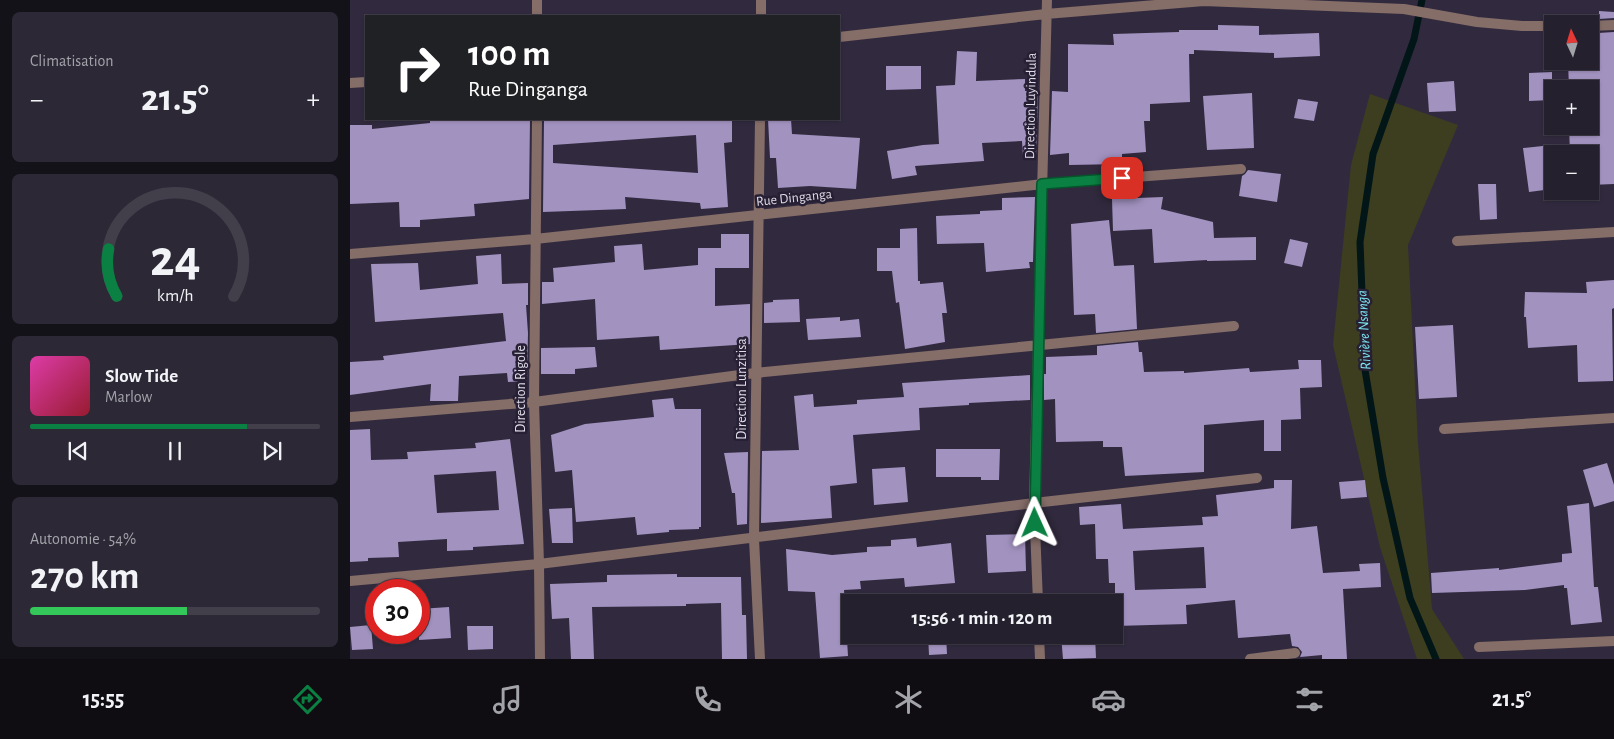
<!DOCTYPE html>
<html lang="fr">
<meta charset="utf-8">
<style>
:root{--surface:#25202e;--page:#2d2836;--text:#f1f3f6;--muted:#a3a3aa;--line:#423e4a;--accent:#0b8043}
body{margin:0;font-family:"Alegreya Sans",sans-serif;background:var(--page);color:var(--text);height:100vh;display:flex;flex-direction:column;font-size:19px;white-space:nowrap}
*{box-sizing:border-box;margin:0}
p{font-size:16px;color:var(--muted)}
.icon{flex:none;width:28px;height:28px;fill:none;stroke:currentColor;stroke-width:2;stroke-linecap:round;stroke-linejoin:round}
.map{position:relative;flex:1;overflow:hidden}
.panel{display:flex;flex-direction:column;gap:12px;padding:12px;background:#141219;width:350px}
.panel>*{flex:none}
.guide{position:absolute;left:15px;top:15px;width:475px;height:105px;border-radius:0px;box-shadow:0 1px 4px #0004,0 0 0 1px var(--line);background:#202124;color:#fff;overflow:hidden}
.needle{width:32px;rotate:356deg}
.buttons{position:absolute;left:1194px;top:15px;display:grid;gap:10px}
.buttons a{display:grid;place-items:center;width:55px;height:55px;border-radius:0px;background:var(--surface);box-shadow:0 1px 4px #0004,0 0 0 1px var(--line);font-size:25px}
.speed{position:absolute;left:15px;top:579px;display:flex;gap:10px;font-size:25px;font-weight:700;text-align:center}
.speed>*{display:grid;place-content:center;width:65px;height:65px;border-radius:50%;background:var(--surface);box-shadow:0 1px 4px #0004,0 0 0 1px var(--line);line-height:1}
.speed .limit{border:8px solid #d22;background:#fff;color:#111}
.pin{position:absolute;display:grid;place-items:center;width:42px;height:42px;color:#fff;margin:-21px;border-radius:10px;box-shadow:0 2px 8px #0006}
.me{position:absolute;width:55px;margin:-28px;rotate:359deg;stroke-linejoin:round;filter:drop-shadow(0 0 4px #0008)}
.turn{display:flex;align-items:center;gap:18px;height:105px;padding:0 20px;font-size:22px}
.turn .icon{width:65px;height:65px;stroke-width:2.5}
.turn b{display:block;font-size:35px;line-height:42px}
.big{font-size:38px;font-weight:700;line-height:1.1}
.panel .widget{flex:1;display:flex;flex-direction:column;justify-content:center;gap:8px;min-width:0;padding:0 18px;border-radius:8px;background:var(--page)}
.panel .dial{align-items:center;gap:0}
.dial svg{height:130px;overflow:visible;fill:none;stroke:var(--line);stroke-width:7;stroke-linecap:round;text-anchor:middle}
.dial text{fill:var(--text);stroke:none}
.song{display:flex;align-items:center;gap:15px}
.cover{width:60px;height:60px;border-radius:8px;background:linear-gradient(135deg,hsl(320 70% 55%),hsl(350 70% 35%))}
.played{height:5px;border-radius:2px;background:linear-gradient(90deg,var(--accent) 75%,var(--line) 75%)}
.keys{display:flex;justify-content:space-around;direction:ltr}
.heat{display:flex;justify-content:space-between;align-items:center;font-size:28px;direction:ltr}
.charge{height:8px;border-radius:4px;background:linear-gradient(90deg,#34c759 54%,var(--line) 0)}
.trip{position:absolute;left:491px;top:594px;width:282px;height:50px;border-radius:0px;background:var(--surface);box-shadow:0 1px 4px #0004,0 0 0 1px var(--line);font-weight:700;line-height:50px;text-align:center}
.tabs{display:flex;height:80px;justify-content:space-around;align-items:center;background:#0f0d12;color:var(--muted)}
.tabs .icon{width:35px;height:35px}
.tabs .current{color:var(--accent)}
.tabs b{font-size:22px;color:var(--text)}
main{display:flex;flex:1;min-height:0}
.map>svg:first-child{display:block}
.green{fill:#3c3e1f}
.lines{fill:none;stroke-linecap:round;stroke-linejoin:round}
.stream{stroke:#021618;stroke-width:7}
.building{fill:#a292c0;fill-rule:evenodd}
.minor{stroke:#856d68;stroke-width:10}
.route-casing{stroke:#07532c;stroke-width:12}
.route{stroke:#0b8043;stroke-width:9}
.labels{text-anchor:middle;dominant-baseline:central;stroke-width:5;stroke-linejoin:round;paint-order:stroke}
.street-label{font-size:14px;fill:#dfdbe8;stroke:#272034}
.water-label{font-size:15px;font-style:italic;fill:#7ee7f3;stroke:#272034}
</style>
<main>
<section class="panel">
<div class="widget"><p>Climatisation</p>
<div class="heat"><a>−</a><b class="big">21.5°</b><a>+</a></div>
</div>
<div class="widget dial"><svg viewBox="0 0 100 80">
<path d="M14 69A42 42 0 1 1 86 69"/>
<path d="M14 69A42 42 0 0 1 9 40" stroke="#0b8043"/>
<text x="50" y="56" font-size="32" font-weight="700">24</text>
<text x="50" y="72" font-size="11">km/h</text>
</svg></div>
<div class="widget">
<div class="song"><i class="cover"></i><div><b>Slow Tide</b><p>Marlow</p></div></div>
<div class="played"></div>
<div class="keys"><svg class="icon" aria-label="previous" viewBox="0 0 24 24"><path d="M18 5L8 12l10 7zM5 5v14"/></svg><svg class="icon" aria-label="pause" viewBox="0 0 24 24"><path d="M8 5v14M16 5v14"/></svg><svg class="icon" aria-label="next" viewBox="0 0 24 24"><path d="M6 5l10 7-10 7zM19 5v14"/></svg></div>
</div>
<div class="widget"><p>Autonomie · 54%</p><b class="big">270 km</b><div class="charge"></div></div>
</section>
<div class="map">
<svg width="1264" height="659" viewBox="0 0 1264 659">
<rect width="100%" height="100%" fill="#312a3e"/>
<!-- green -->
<path class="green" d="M1020 94 1108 125 1058 245 1068 443 1082 609 1114 659H1067L1030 547 983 345 1001 165Z"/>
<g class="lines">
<!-- stream -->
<path class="stream" d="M1072 0 1064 39 1023 154 1010 242 1015 370 1033 478 1060 598 1086 659"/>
</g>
<!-- building -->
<path class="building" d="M1249 11 1264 12V18L1249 19Z
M868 25 909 26V35L969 33 970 56 924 58V53L844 50V54H839L840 102 800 104V121H794L796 152 772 154V164L719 165V153L700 155 702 91 718 92V44L764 45 763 34 829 32V30H868Z
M1264 32V184L1240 185V154H1220L1219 126H1244L1245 89H1219L1218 61H1247L1248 33Z
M607 51 627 52 626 81 675 79V91H688L686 156H673L672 141 632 143 634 161 565 166 567 175 542 179 537 151 573 145 589 144 586 86 605 85Z
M536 66H571V89L536 90Z
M1202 72V100L1179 101V73Z
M1104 81 1106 111 1079 112 1077 83Z
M902 93 904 148 857 150 853 96Z
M948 99 968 102 964 121 944 118Z
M80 119H180L179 199 124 204 125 216 70 220V227H50L49 202 0 204V125H22V129L80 123Z
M194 119H280V121L382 119V142L374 143 378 207 351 209 350 203 275 197 276 209 193 212ZM346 135 348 173 203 163V145Z
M418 119H441L442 134 510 138 506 189 460 186 428 188 426 158H420Z
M1202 145V189L1179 192 1173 148Z
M898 170 931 174 927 202 889 196 892 176 895 174Z
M1128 184H1146L1147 219 1130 220Z
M685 197 683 262H679L680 268 636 272 634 243 587 244 586 216 630 214V211L652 210V198Z
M813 197 811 209 863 222 864 238 906 237V260L857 261V260L804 263 802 229 763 231 762 199Z
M759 220 764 266 784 265 787 329 746 333 745 314 724 315 721 224Z
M567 228 568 281H570V284L593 282 597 313H592L595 342 555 349 549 302 546 303 542 271H527V248H550V229Z
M371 234H399V268H365V306L400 304V344L310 350 309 336 247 340 245 299 192 304V282H204L203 268 265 262 264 246 292 244 294 270 348 265V248H371Z
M940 239 958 243 952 267 934 263Z
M151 254 152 284 178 283V305H176L178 333 177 381 158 382 157 373 109 376 108 401H80L81 384 0 395V362L34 360 33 356 156 341 153 313 25 322 21 264 68 263 70 290 128 284 126 256Z
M1264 280V308L1262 309 1263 381 1228 382 1227 345 1178 348 1176 317H1174L1175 292 1237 293 1236 282Z
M449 299 450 322 414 323V303L423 302V300Z
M490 317V321L509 319 511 337 458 340 456 319Z
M1103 325 1107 397 1069 399 1065 327Z
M788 342 789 352H792L794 372 834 371V373L899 368 900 372 949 369 948 360H971L972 387 950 388 951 419 931 420V451H914V420L854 425V472L775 476 772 447H753V441L706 442 705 399 694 400V374H696V357L747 355V346Z
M245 347 247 367 225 369V374H191V348Z
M680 375V400L619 403V405L569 408 570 430 503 435 507 483 480 486 482 518 411 523 412 451 449 450 444 396 463 394 464 407 507 404V400L554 397 552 383Z
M323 398 325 409H351V527H349V529L319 530V532L287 535 285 517 226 522 222 470 205 472 201 435 235 424 304 417 302 400Z
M20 429 21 460 58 459 57 452 126 448 125 443 160 439 174 544 123 547V550L97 551V539L48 542 49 557 18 558V561L0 562V430ZM146 471 149 510 87 513 84 475Z
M586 449H650L649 480H631V477H586Z
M398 452 397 524 387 525 385 493H382L374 453Z
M1257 463 1264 485V501L1244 507 1233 470Z
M555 467 558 502 524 505 522 469Z
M924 480H942L941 529 967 526 973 573 1010 571 1009 564 1030 563 1031 587 993 589 997 659H972V655L950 657 952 652 948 647 942 646 940 634 888 638 885 600 836 605 837 624 765 626V583H759L758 559H746L745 524 730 525 729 507 771 504 773 529 853 525 852 517 868 516 866 495 924 488ZM854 547 856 588 785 590 783 551Z
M1015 480 1017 497 991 499 989 482Z
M1239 503 1244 587H1248L1252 622 1221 625 1217 588H1214V585L1175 590 1082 593 1081 573 1149 568V570L1212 562V554L1222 553 1217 506Z
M222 508 223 543H202L199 509Z
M675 534 676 571 638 573 636 535Z
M566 538 567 547 601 543 605 583 555 587 554 578 510 581 511 589 494 590 498 656 470 658 465 592 438 591 436 549 482 555 517 552V547L541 546V540Z
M327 574V577H391L392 615H396L397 659H372L371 603 336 604V606L242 607 244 659H221L219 618 202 619 200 584 257 582V575Z
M99 607 101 638 69 640V609Z
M21 625 23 649 2 650 0 627Z
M117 626H143V649L118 650Z
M578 635H596L597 654 579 655Z
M711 635H745L746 658 713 659Z"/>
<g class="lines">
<!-- minor -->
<path class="minor" d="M187 0V16
M411 0V16
M1240 26 1264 25
M489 37 696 14 854 1 1054 9 1127 22 1172 26H1202
M0 83 16 82
M187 119 184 402 189 564 190 659
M410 119 404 539 410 659
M1107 241 1264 232
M0 254 185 239 693 184 891 169
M0 417 184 402 405 373 884 326
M1094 429 1264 418
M0 581 189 564 684 503 907 478
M688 602 684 503 697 0
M689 635 690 659
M1129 647 1264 641
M900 659 945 653"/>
</g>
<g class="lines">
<defs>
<path id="route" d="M685 523 692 184 772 178"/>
</defs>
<!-- route casing -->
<use href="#route" class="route-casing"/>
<!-- route -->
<use href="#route" class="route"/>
</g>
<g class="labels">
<!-- street labels -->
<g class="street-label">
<text transform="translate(681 106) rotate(-89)">Direction Luyindula</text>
<text transform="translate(444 198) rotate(-6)">Rue Dinganga</text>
<text transform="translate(171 389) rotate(-90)">Direction Rigole</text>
<text transform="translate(392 389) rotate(-90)">Direction Lunzitisa</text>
</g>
<!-- water labels -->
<g class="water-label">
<text transform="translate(1014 330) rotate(-93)">Rivière Nsanga</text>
</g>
</g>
</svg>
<div class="buttons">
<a><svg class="needle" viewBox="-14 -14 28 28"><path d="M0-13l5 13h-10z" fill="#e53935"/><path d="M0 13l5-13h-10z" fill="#a3a3aa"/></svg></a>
<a>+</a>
<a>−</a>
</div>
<div class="speed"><div class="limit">30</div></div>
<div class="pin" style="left:772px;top:178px;background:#d93025"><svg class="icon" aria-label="arrive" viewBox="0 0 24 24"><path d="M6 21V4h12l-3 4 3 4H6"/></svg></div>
<svg class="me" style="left:685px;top:523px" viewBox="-20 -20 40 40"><path d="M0-17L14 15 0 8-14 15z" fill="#0b8043" stroke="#fff" stroke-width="4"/></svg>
<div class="trip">15:56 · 1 min · 120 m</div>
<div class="guide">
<div class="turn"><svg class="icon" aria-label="right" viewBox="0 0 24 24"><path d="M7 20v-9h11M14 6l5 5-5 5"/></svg><div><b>100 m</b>Rue Dinganga</div></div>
</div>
</div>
</main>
<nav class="tabs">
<b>15:55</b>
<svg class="icon current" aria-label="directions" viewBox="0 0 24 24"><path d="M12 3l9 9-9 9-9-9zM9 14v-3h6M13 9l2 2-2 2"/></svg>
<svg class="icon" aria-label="music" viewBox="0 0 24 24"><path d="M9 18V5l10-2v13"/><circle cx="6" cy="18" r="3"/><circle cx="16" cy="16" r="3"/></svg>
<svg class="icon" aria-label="phone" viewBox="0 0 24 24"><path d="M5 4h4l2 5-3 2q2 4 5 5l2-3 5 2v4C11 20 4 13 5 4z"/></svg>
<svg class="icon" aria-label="climate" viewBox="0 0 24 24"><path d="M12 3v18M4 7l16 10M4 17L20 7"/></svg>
<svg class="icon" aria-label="car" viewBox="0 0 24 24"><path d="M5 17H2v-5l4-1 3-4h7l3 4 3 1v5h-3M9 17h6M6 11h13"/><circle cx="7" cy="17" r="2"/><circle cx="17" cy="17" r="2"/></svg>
<svg class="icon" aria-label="filters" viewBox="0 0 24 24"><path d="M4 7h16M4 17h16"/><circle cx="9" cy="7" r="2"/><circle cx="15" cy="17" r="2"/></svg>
<b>21.5°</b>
</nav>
